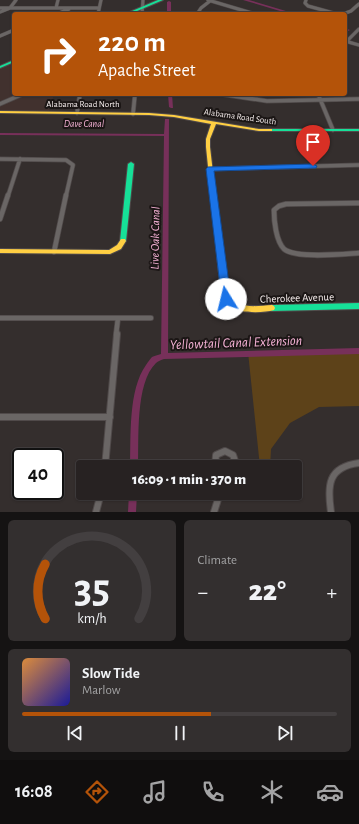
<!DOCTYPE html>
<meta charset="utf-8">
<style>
:root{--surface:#272222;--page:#332f2f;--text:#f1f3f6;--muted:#a4a4a5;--line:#433f40;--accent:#b45309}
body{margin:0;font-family:"Alegreya Sans",sans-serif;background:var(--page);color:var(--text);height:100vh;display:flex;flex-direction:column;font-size:15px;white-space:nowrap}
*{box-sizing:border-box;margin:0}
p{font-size:13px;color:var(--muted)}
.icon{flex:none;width:22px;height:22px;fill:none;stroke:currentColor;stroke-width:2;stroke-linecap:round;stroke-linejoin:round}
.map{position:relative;height:512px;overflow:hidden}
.details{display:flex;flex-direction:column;gap:8px;padding:8px;background:#151313;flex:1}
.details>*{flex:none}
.hud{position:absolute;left:12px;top:12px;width:335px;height:84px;border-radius:4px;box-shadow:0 1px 3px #0004,0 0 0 1px var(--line);background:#b45309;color:#fff;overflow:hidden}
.speed{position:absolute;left:12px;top:448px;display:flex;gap:8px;font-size:20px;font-weight:700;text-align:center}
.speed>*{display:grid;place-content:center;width:52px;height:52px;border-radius:50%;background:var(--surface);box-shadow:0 1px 3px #0004,0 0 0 1px var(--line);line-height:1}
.speed .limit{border:2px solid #111;border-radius:6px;background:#fff;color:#111}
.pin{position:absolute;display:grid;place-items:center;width:34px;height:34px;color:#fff;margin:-41px -17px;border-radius:50% 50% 50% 0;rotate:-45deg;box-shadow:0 0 4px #0007}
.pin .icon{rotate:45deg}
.me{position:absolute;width:44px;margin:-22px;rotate:351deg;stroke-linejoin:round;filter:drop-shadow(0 0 3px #0008)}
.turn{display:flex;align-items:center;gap:14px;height:84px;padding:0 20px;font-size:18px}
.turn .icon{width:52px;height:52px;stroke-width:2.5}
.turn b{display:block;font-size:28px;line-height:34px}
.big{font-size:30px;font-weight:800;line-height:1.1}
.details .widget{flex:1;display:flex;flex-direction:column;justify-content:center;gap:6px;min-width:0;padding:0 14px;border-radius:6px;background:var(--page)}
.details .dial{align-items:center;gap:0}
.dial svg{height:104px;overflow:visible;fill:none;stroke:var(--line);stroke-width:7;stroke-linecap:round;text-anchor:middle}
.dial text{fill:var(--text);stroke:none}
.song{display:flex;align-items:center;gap:12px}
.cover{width:48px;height:48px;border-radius:6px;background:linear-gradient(135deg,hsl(30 70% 55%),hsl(240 70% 35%))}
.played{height:4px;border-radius:2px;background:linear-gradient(90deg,var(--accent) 60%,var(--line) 60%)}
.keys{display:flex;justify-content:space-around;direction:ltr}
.heat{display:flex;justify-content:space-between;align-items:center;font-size:22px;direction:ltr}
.details .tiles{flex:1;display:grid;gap:8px;grid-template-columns:1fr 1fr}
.widget:last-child{grid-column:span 2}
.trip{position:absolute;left:76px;top:460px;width:226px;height:40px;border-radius:4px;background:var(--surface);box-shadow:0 1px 3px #0004,0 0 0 1px var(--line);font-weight:800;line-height:40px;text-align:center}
.tabs{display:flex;height:64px;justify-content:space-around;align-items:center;background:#100e0e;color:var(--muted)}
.tabs .icon{width:28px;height:28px}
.tabs .on{color:var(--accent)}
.tabs b{font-size:18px;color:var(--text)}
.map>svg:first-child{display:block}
.built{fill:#41312e}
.green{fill:#5d4219}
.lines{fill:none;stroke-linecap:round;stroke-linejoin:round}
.canal{fill:#77305a;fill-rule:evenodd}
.street-far3-casing{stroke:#504a4a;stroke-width:4}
.street-far2-casing{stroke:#504a4a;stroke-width:5}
.street-far1-casing{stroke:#504a4a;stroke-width:6}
.street-casing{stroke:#504a4a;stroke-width:8}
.fast-casing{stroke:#504a4a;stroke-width:2}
.slow-casing{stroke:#504a4a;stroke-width:2}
.street-far3{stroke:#6a6665;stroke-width:3}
.street-far2{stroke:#6a6665;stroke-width:3.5}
.street-far1{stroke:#6a6665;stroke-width:4.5}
.street{stroke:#6a6665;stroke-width:6}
.fast{fill:#16e098;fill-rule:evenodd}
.slow{fill:#ffcf43;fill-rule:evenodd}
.route{fill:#1a73e8;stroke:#114b97}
.labels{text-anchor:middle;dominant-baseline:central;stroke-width:4;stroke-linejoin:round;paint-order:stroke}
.far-street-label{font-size:9px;fill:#f6eeed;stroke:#1b1615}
.far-water-label{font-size:10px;font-style:italic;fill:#f7b3d7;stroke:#1b1615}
.street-label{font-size:11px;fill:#f6eeed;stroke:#1b1615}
.water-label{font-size:12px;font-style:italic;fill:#f7b3d7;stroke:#1b1615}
.near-water-label{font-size:14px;font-style:italic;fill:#f7b3d7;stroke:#1b1615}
</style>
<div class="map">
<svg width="359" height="512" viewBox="0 0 359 512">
<rect width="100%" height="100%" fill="#342e2d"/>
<!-- built -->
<path class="built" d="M14 61V94H23L0 104V67Z
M25 94H54L49 112 0 111V106Z"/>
<!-- green -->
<path class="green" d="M359 349V406L319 407 290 423 271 449 270 467H260L248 352Z"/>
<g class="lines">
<!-- canal -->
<path class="canal" d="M243 0H249L296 14H290Z
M169 1 171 2V14H167V2Z
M345 28 350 30 348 31 345 30Z
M168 94H172L173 108H171L169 107Z
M165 119H169V120L168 353 359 348V354L164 359C161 360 158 361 156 363 135 383 139 440 138 467H130C131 437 128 390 146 365 148 362 150 359 152 357 154 356 158 355 161 354L164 136 0 135V133L164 134Z
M129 493H137L136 512H128Z"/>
<defs>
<path id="street-far3" d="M208 0 255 14
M306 0 305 3 308 6 337 14
M0 8H99
M56 8 58 0
M0 12 10 8 16 0
M57 14 69 9
M98 14 101 0
M142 14 143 0
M197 14 201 8 210 1
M343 14 351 11 359 4
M0 36 14 30
M345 41 359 45
M345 43 359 29"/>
<path id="street-far2" d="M220 94 267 101 359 99
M318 94 333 130
M0 104 23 94
M77 113 80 94
M133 114 135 94
M0 159 66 160 73 165 66 196
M210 169 359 165
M8 196 20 159"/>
<path id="street-far1" d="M359 203 286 204 279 206 274 210C274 221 276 241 284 249 296 259 343 254 359 253
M0 219 8 195
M54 252 66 195
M0 318H151
M116 335 118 318"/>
<path id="street" d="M0 417H110
M105 467 117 334
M215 467 216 455 225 451 233 455 237 467
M96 512 101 493
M214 512 220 493
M331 512C327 485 328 467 359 463"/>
<path id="fast" d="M158 0H163L130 14H125Z
M14 60V62L0 68V66Z
M268 129H359V131H268Z
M131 162 134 164 126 241 123 243 120 241 128 164Z
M359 303V309L272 311 270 310 269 308 270 306 272 305Z"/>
<path id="slow" d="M0 111 149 113 174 115 259 129H272V131H259L216 124 210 139V147L227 293C236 310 256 306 272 305L274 306 275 308 274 310C263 313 240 314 230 306 225 303 223 298 221 293L206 147V139L211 124 174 117 149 115 0 113Z
M121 239H125L126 241 121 249 110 254 0 253V249L109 250 117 245Z"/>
</defs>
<!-- street-far3 casing -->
<use href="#street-far3" class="street-far3-casing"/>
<!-- street-far2 casing -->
<use href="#street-far2" class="street-far2-casing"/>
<!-- street-far1 casing -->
<use href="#street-far1" class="street-far1-casing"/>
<!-- street casing -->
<use href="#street" class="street-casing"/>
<!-- fast casing -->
<use href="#fast" class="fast-casing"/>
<!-- slow casing -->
<use href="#slow" class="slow-casing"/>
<!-- street-far3 -->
<use href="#street-far3" class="street-far3"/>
<!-- street-far2 -->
<use href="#street-far2" class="street-far2"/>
<!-- street-far1 -->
<use href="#street-far1" class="street-far1"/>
<!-- street -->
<use href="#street" class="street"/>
<!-- fast -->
<use href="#fast" class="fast"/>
<!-- slow -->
<use href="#slow" class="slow"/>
</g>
<!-- route -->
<path class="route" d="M313 164 317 166 316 168 214 171 231 299 229 302H222L206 169 208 167Z"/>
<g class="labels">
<!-- far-street labels -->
<g class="far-street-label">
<text x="83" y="104">Alabama Road North</text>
<text transform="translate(240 117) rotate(8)">Alabama Road South</text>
</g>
<!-- far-water labels -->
<g class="far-water-label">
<text x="84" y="124">Dave Canal</text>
</g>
<!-- street labels -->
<g class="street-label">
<text transform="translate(297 298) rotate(-2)">Cherokee Avenue</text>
</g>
<!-- water labels -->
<g class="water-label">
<text transform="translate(155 238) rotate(-89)">Live Oak Canal</text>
</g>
<!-- near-water labels -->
<g class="near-water-label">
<text transform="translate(236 343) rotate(-2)">Yellowtail Canal Extension</text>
</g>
</g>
</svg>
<div class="speed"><div class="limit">40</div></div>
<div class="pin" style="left:313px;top:166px;background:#d93025"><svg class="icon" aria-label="arrive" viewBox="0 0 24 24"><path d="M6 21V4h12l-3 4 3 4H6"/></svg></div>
<svg class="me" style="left:226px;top:299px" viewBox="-20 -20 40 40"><circle r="19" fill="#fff"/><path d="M0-13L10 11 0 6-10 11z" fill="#1a73e8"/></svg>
<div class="trip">16:09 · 1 min · 370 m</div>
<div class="hud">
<div class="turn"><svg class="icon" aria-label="right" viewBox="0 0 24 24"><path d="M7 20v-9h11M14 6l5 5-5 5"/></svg><div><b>220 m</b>Apache Street</div></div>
</div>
</div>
<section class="details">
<div class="tiles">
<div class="widget dial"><svg viewBox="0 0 100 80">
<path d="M14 69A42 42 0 1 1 86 69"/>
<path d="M14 69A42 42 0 0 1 14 27" stroke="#b45309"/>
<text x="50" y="56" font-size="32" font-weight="700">35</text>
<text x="50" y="72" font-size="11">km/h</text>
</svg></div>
<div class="widget"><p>Climate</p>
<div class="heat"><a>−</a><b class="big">22°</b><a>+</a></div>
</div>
<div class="widget">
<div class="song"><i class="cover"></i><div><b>Slow Tide</b><p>Marlow</p></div></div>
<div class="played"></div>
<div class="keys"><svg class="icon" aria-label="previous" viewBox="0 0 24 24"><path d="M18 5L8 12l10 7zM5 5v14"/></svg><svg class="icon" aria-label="pause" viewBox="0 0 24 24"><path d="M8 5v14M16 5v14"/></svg><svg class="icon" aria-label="next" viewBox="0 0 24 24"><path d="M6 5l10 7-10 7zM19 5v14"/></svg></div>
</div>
</div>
</section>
<nav class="tabs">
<b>16:08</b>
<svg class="icon on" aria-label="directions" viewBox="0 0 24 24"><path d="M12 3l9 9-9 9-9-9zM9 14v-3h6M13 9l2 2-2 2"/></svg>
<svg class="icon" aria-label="music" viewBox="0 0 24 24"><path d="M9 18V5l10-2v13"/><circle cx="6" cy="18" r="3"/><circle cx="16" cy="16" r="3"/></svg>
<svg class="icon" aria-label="phone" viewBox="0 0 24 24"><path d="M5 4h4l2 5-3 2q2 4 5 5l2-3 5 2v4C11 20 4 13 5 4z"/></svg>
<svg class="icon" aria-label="climate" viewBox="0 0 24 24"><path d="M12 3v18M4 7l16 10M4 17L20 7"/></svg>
<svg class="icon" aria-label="car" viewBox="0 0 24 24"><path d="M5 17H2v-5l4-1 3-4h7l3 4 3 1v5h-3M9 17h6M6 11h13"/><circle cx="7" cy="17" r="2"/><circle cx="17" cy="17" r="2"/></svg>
</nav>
